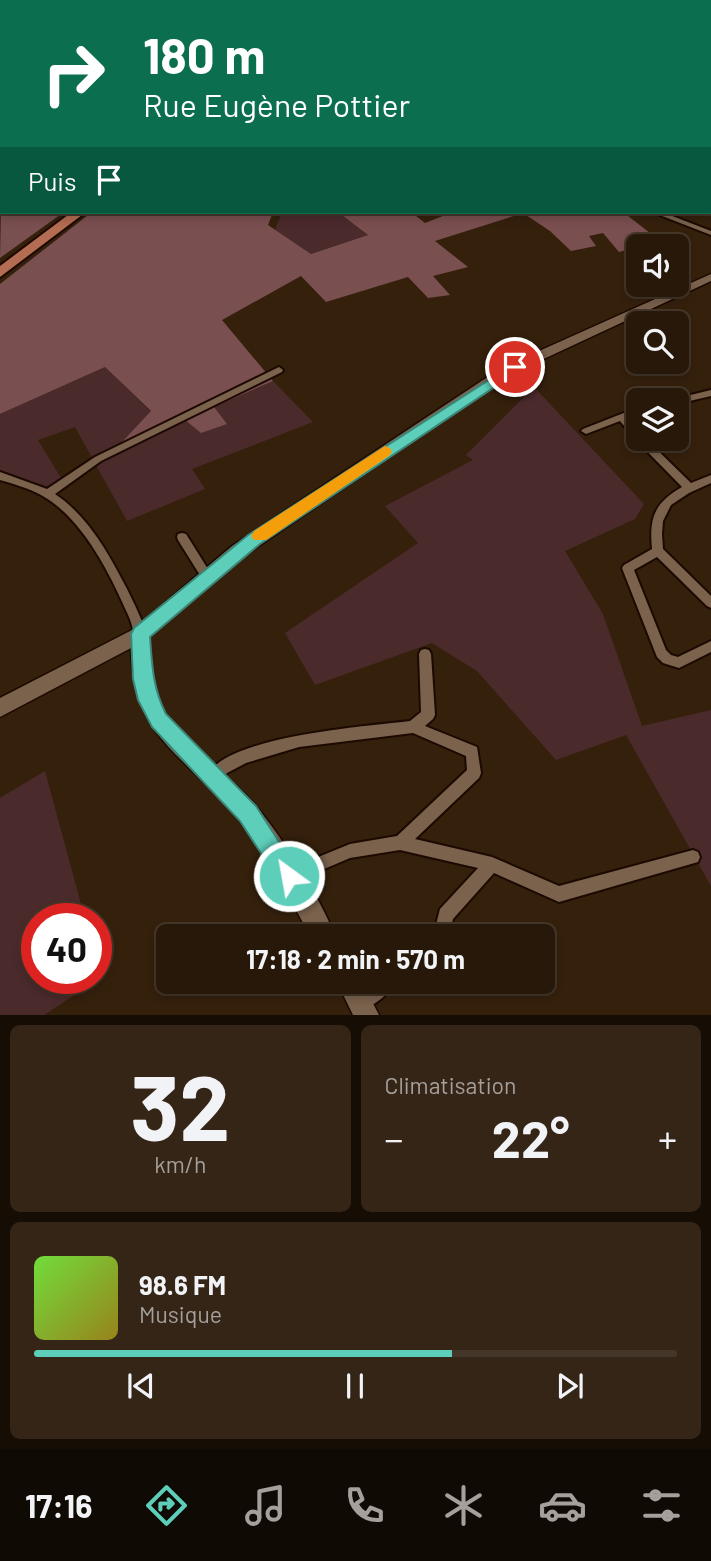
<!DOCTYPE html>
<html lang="fr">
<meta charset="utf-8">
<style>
:root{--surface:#281809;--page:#342517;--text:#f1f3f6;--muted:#a5a09c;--line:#44372a;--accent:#5dceb9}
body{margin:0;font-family:Barlow,sans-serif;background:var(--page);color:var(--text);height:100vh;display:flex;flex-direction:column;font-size:26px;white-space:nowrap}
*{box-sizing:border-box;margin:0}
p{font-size:23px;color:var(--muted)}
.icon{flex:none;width:38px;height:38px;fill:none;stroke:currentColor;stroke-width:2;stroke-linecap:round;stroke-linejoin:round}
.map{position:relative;height:1015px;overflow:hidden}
.drawer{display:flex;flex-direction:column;gap:10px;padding:10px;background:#160d05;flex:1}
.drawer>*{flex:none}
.top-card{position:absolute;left:0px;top:0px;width:712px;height:214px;box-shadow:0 4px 10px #0003,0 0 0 2px var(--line);background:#0b6e4f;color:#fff;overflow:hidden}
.controls{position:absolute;left:626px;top:234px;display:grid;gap:14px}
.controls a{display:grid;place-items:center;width:63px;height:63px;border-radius:10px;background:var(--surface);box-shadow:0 4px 10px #0003,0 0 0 2px var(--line);font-size:35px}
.speed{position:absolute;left:21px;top:903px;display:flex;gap:14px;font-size:35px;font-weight:700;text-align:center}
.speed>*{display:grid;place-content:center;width:91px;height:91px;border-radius:50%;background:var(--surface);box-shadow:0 4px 10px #0003,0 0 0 2px var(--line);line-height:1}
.speed .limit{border:10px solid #d22;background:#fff;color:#111}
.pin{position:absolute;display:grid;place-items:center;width:60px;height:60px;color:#fff;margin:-30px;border:4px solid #fff;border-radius:50%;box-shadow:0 2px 7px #0007}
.me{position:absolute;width:77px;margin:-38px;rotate:328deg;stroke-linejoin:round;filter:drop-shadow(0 0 5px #0008)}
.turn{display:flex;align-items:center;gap:24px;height:147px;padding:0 28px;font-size:32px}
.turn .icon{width:91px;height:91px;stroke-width:2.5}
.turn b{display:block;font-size:49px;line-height:60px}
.then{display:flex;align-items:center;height:66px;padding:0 28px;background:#0003;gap:14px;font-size:26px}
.big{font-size:52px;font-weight:700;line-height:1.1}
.drawer .widget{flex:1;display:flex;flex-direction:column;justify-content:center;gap:10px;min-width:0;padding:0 24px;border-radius:10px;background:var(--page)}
.drawer .dial{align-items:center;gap:0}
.dial b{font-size:91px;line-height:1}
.song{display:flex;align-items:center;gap:21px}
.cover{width:84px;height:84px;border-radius:10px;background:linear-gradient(135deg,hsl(100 70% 55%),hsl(50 70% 35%))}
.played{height:7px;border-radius:4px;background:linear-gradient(90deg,var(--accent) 65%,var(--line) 65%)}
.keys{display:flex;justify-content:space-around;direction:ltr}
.heat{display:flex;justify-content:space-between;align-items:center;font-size:38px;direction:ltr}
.drawer .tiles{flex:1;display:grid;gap:10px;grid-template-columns:1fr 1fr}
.widget:last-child{grid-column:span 2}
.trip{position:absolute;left:156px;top:924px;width:399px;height:70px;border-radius:10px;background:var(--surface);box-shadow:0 4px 10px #0003,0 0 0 2px var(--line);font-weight:700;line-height:70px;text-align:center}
.tabs{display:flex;height:112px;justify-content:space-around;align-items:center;background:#100a04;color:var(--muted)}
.tabs .icon{width:49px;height:49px}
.tabs .on{color:var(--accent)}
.tabs b{font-size:32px;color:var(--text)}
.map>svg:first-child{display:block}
.green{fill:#4b2a2c}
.forest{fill:#7a4f50}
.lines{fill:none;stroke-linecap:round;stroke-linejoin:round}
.street-casing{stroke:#1c0900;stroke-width:4}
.secondary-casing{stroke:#1c0900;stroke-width:3}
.highway-casing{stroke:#1c0900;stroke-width:4}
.street{fill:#7a624d;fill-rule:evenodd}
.secondary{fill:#7a624d;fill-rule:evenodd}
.highway{fill:#b46c52;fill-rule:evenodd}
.route{fill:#5dceb9;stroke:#3c8678;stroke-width:2}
.slow{fill:#f59e0b}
</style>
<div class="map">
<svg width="711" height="1015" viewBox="0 0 711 1015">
<rect width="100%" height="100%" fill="#35200c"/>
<!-- green -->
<path class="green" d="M282 212H338L368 235 311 254 275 230Z
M105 367 151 412 123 441 179 415 227 424 213 407 273 381 313 422 192 469 205 489 127 521 75 427 38 440 61 478 50 488 0 471V414Z
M534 387 644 504 635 519 565 551 603 614 642 726 711 710V886L626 735 556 760 477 671 432 643 315 685 285 633 418 543 385 506 473 460 466 455Z
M45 771 85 919H37V978H96V958L102 977 44 1015H0V798Z"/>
<!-- forest -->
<path class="forest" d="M0 0H295L297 2H2V13Z
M2 155V212H64L0 258Z
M92 212H273L268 225 311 254 368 235 338 212H411L425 223 453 212H623L650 233 631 240 638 247 619 252 603 233 589 236 596 246 571 251 550 231 523 213 435 241 468 267 433 276 450 295 428 298 408 277 326 302 301 276 222 320 273 381 214 407 227 424 201 433 179 415 121 443 151 411 105 367 0 414V284Z"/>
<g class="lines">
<defs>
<path id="street" d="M710 37H711V39H710Z
M0 50H2V52H0Z
M710 54H711V56H710Z
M0 88H2V92H0Z
M710 97H711V101H710Z
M710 206H711V211H710Z
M656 212H662L711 231V235L657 214Z
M279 367 283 370 282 372 101 461 55 494C89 517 108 553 127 589 134 604 142 618 146 634L144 638 140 639 136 638C133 631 132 624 129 617 110 574 83 518 41 495 28 488 14 484 0 480V472L47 489 95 457Z
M711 390V396L677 404V401H673L674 399Z
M639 407V414L627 418 639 431V439H646L691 483 711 475V483L689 493 671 505 663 521 662 534 663 549 711 596V608L707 606 657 557 634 570 666 650 671 655 678 657 711 641V652L679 668 663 663 657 657 622 568 624 565 652 549C649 518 654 503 682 487L636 440 620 421 586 434 581 431 583 429Z
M182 533 186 534 211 574 213 577 211 580 207 582 203 580 178 540 177 537 178 534Z
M425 649 429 650 431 654 435 715 433 719 425 726 477 747 481 773 479 778 415 839 492 857 559 886 693 850 698 852 700 857 698 862 559 902 494 873 453 919 449 936H433L440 909 478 868 400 850 350 858 289 884 284 881 281 876 284 871 350 844 397 836 467 770 466 756 413 733 299 747 246 763 227 773 219 781 214 783 209 781 207 776C225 736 369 726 410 721L421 712 419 654 421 650Z
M374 982H395C390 994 373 1006 361 1011L355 1009 353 1003 355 997Z"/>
<path id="secondary" d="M711 274V281L520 370 496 384 244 556 149 637C150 656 149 677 156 696 173 741 223 768 253 803 280 833 321 899 335 936H310C289 897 269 857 241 822 191 758 133 742 131 648L0 717V698L134 629 232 546 486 378 510 364Z
M337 982H362L379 1015H353Z"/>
<path id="highway" d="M413 0H424L422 2Z
M72 212H86L0 277V266Z"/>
</defs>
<!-- street casing -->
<use href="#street" class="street-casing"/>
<!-- secondary casing -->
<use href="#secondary" class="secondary-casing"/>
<!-- highway casing -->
<use href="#highway" class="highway-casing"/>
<!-- street -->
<use href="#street" class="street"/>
<!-- secondary -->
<use href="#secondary" class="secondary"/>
<!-- highway -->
<use href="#highway" class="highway"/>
</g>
<!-- route -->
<path class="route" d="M515 363 522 367 520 370 260 544 150 637C152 665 153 689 166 714L256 806 301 876 298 884 289 887 281 884 240 821 152 727 138 700 133 679 131 634 134 628 248 535Z"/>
<!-- slow -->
<path class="slow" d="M385 446 390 448 392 451 390 455 266 540H254L251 536 254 531Z"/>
</svg>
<div class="controls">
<a><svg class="icon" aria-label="sound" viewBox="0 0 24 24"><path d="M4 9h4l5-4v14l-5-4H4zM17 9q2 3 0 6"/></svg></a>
<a><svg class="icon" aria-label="search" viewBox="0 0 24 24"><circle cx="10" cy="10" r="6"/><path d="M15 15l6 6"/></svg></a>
<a><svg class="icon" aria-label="layers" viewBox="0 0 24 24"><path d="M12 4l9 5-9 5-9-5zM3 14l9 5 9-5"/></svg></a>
</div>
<div class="speed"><div class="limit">40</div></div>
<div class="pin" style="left:515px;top:367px;background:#d93025"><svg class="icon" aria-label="arrive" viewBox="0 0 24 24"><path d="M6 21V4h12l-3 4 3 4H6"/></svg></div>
<svg class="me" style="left:289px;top:876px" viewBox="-20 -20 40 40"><circle r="17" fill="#5dceb9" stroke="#fff" stroke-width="3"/><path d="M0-11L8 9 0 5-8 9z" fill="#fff"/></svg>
<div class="trip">17:18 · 2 min · 570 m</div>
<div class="top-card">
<div class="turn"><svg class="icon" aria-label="right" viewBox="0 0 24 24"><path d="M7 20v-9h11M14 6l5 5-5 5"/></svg><div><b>180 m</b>Rue Eugène Pottier</div></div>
<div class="then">Puis<svg class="icon" aria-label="arrive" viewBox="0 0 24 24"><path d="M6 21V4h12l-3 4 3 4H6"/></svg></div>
</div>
</div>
<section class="drawer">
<div class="tiles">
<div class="widget dial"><b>32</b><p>km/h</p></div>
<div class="widget"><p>Climatisation</p>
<div class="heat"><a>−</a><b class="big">22°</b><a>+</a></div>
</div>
<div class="widget">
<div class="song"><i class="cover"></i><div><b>98.6 FM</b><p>Musique</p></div></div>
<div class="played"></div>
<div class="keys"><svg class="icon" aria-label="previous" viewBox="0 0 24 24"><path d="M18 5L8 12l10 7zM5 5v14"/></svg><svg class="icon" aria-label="pause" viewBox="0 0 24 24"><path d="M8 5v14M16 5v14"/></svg><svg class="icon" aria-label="next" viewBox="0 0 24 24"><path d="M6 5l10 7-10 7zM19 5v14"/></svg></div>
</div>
</div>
</section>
<nav class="tabs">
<b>17:16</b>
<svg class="icon on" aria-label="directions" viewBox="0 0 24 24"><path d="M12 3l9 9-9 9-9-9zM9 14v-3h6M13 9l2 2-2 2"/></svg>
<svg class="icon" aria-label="music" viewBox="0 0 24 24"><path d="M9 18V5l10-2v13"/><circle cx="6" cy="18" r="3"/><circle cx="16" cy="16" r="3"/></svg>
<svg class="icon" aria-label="phone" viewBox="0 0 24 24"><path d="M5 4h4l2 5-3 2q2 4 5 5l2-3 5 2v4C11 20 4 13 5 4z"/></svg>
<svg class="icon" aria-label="climate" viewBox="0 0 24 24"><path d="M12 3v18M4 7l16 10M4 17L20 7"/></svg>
<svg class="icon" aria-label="car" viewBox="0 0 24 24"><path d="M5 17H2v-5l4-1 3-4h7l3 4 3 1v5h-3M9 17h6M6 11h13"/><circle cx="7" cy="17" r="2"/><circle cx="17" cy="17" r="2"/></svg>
<svg class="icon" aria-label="filters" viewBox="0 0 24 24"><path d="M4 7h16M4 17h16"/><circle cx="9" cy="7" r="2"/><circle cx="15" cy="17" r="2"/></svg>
</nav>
